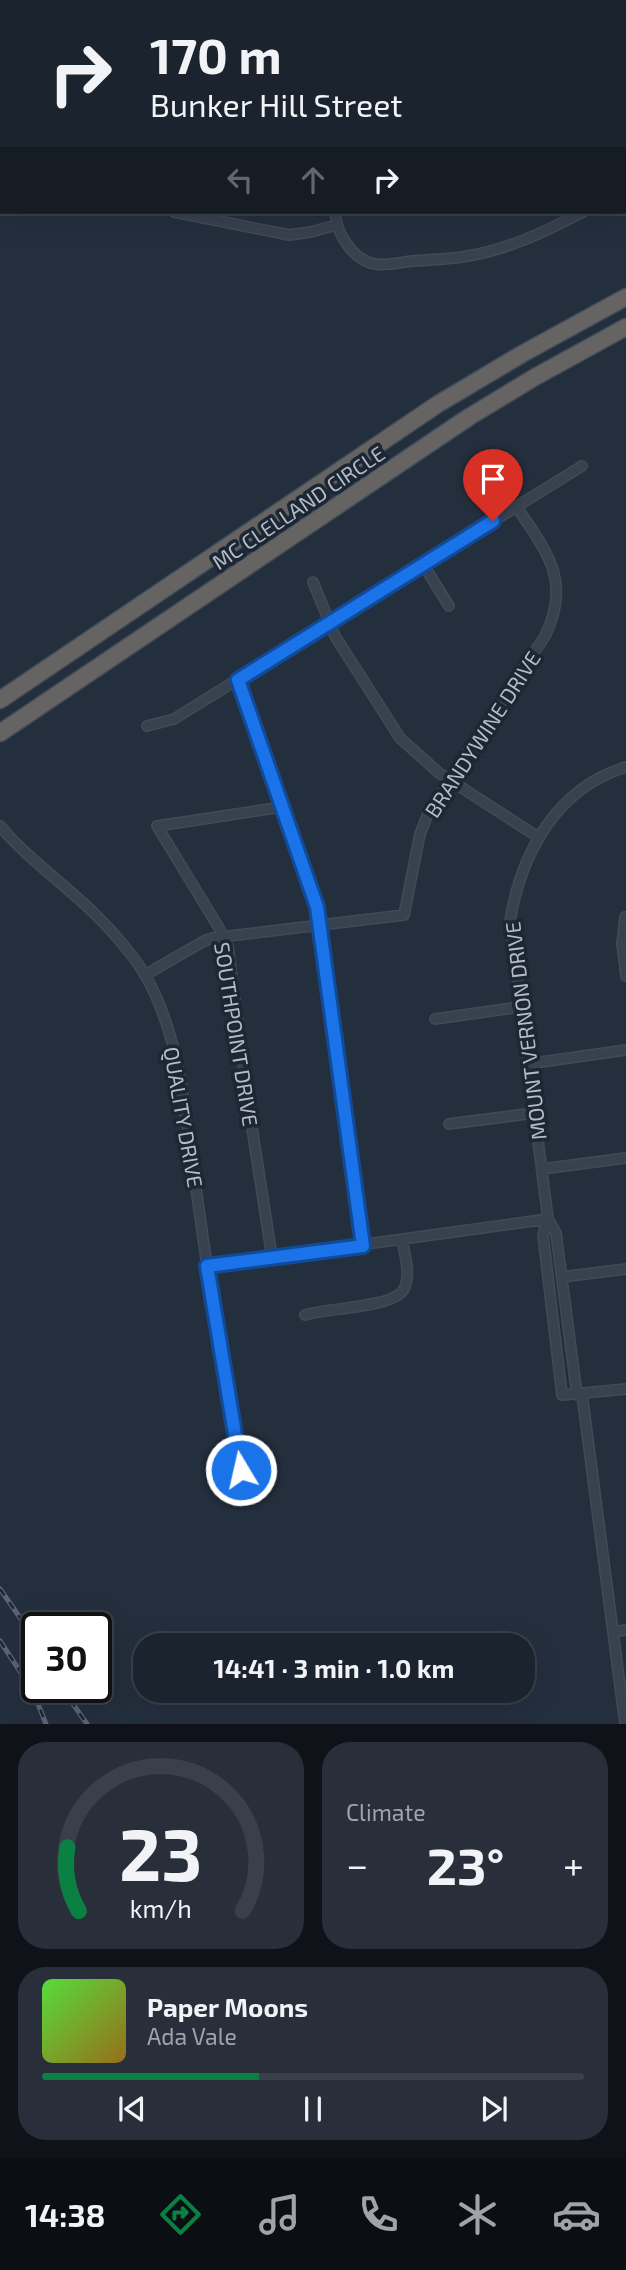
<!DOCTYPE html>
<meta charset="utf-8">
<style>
:root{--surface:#1b232e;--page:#282f3a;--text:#f1f3f6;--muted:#a0a4aa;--line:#39404a;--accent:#0b8043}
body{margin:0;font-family:"Exo 2",sans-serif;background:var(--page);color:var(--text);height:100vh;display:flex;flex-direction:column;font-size:26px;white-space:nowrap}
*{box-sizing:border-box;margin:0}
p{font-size:23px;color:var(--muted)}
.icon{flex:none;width:38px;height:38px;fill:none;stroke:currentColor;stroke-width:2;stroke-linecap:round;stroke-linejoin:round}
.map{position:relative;height:1724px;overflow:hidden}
.sheet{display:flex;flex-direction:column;gap:18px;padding:18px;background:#0f1319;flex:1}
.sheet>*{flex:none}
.top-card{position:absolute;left:0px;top:0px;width:626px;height:214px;box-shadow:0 7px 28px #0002,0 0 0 2px var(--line);background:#1b232e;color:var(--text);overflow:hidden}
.speed{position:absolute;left:21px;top:1612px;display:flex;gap:14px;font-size:35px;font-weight:700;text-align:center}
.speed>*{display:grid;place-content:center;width:91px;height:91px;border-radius:50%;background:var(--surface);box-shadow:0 7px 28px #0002,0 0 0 2px var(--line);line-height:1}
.speed .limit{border:4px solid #111;border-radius:10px;background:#fff;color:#111}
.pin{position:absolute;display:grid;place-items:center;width:60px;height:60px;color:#fff;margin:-72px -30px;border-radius:50% 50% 50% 0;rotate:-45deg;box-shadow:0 0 7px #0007}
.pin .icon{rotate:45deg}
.me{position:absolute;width:77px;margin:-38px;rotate:351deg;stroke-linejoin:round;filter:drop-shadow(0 0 5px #0008)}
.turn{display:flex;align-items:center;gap:24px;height:147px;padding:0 35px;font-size:32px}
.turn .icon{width:91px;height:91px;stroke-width:2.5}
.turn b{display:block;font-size:49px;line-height:60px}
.lanes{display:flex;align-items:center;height:66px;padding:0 35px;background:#0003;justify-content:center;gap:35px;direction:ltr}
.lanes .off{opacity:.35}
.big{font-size:52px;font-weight:700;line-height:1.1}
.sheet .tile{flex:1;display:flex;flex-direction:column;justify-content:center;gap:10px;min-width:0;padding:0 24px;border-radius:28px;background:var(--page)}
.sheet .dial{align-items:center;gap:0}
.dial svg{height:182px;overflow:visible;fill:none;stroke:var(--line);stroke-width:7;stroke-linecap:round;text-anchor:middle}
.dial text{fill:var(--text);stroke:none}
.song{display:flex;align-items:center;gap:21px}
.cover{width:84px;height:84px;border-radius:10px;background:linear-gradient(135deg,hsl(110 70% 55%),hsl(40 70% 35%))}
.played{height:7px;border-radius:4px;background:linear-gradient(90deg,var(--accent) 40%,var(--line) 40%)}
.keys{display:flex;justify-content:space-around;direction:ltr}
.heat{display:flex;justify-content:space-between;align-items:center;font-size:38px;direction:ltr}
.sheet .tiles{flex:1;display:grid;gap:18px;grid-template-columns:1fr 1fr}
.tile:last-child{grid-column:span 2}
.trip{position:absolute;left:133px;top:1633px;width:402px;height:70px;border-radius:28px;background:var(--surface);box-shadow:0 7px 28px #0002,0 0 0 2px var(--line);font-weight:700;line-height:70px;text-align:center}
.tabs{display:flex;height:112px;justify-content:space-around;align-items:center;background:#0b0e12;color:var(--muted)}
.tabs .icon{width:49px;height:49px}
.tabs .active{color:var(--accent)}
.tabs b{font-size:32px;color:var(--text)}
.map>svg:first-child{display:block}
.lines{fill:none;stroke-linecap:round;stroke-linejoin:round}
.minor-casing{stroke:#414a57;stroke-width:12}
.trunk-casing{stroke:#434c59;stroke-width:19}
.minor{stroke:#38414e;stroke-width:9}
.trunk{stroke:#656462;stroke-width:16}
.rail-casing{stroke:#5a6575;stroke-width:5}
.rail{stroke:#1d2633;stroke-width:2.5;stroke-dasharray:8;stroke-linecap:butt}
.route-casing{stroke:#114b97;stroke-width:18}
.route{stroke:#1a73e8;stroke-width:12}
.labels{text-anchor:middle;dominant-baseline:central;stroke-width:7;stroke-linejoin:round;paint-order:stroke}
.street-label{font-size:21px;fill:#b4bcc9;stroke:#1d2633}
</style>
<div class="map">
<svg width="626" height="1724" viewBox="0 0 626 1724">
<rect width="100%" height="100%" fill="#242f3e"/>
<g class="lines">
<defs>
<path id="minor" d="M111 0V2
M321 0V2
M16 2V0
M223 2V0
M0 47H2
M0 141 2 126
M625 188H626
M174 212 289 235 311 232 336 225
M335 212C336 232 352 260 375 264 387 266 401 262 413 261 429 260 446 259 462 257 505 251 545 232 583 212
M423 564 449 606
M313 582 335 636 400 738 439 773 538 837
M238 680 317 907 363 1246
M147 726 174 719 582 466
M0 826C28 859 63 883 94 913 112 931 132 953 145 975 163 1005 173 1042 180 1076L207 1266 241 1470
M625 917 622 944 626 976
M145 975 204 941 213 938 404 915 420 834 428 814 545 636C572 581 547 552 516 506
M435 1019 520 1007
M527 1064 626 1050
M449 1124 534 1113
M542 1169 626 1158
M548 1219 543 1235 562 1395 626 1389
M272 1257 250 1115 228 947 219 928 157 826 282 807
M207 1266 548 1219
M562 1277 626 1269
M305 1315C326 1308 394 1308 404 1289 411 1275 405 1255 402 1241
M582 1394 625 1724
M577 1395 556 1233 548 1219 510 921C521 854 556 788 626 767
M613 1632 626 1630"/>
<path id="trunk" d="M0 700 438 404 522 354 626 297
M0 733 469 417 535 377 626 327"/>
</defs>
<!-- minor casing -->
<use href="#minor" class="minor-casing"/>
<!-- trunk casing -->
<use href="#trunk" class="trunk-casing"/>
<!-- minor -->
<use href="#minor" class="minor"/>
<!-- trunk -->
<use href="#trunk" class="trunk"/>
<defs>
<path id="rail" d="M0 1589 37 1642
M0 1641 33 1691 46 1724
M61 1687 87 1724"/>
</defs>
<!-- rail casing -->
<use href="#rail" class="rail-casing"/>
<!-- rail -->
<use href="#rail" class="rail"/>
</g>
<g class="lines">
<defs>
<path id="route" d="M241 1470 207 1266 363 1246 317 907 238 680 493 521"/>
</defs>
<!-- route casing -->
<use href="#route" class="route-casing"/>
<!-- route -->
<use href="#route" class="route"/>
</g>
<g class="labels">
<!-- street labels -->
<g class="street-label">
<text transform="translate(298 507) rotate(-34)">MC CLELLAND CIRCLE</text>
<text transform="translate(482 734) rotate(-57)">BRANDYWINE DRIVE</text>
<text transform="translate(525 1031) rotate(-97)">MOUNT VERNON DRIVE</text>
<text transform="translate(237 1034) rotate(81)">SOUTHPOINT DRIVE</text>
<text transform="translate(184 1117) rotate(80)">QUALITY DRIVE</text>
</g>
</g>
</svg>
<div class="speed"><div class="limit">30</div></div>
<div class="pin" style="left:493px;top:521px;background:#d93025"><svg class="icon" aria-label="arrive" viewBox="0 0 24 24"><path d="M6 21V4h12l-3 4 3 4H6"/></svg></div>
<svg class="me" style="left:241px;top:1470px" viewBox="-20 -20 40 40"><circle r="17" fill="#1a73e8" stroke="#fff" stroke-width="3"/><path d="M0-11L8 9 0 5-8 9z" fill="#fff"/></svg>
<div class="trip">14:41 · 3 min · 1.0 km</div>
<div class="top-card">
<div class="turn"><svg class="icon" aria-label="right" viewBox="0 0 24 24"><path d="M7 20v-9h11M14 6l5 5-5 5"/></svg><div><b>170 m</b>Bunker Hill Street</div></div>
<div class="lanes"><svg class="icon off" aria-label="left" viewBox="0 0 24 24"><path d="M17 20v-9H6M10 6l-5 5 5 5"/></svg><svg class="icon off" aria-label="ahead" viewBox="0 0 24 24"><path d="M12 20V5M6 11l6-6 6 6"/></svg><svg class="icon" aria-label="right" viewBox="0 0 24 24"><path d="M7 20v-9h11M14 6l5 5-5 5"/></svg></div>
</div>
</div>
<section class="sheet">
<div class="tiles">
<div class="tile dial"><svg viewBox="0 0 100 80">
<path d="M14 69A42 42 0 1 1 86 69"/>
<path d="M14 69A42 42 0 0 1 9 41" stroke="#0b8043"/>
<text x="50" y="56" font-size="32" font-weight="700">23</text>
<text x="50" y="72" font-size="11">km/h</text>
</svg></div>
<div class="tile"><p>Climate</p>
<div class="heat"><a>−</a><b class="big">23°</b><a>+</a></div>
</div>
<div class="tile">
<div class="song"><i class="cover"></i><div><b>Paper Moons</b><p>Ada Vale</p></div></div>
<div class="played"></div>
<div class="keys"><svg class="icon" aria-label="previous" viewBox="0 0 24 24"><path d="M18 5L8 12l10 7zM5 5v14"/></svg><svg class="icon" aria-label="pause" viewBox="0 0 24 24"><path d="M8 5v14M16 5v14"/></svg><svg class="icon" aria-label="next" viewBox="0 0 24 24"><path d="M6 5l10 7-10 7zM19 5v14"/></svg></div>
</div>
</div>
</section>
<nav class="tabs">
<b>14:38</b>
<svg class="icon active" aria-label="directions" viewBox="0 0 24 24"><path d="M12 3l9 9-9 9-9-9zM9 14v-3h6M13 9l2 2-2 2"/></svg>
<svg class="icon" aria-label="music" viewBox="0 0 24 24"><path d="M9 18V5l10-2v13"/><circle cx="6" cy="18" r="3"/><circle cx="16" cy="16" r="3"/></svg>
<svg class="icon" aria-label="phone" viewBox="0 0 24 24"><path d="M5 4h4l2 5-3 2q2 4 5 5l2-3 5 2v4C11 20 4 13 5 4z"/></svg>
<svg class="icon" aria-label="climate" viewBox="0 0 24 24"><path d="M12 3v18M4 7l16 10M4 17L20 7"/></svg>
<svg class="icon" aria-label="car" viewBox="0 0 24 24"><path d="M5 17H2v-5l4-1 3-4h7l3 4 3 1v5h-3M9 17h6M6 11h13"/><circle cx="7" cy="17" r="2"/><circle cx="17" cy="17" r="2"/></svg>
</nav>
